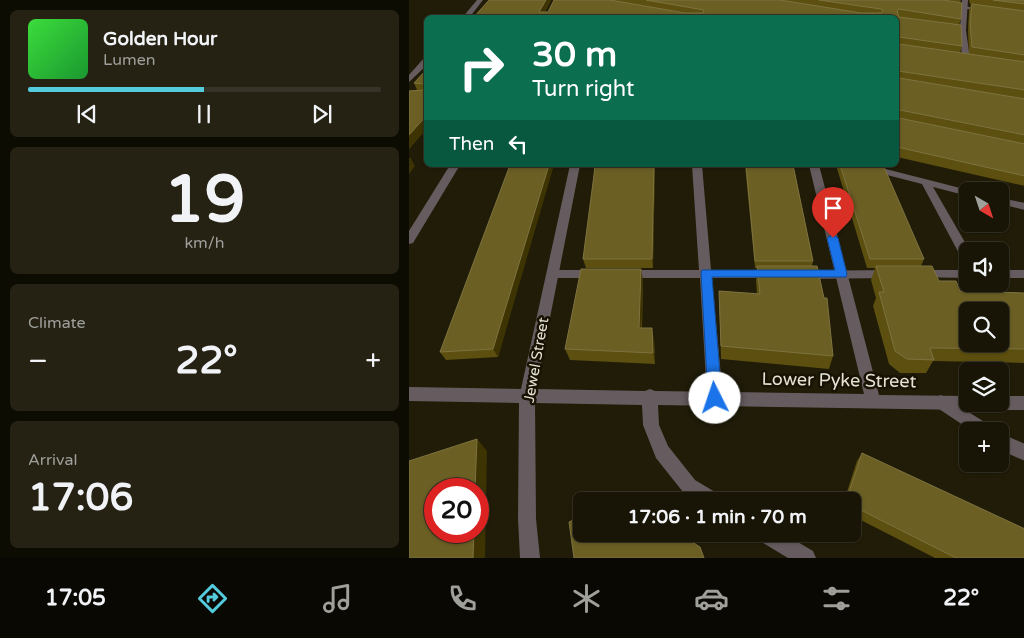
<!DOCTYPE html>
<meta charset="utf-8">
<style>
:root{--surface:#181506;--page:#252214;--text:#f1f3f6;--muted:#9f9f9b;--line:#363428;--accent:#54cadd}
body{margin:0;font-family:"Varela Round",sans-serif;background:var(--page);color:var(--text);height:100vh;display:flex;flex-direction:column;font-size:19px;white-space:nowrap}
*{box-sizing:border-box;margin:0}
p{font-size:16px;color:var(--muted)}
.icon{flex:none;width:28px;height:28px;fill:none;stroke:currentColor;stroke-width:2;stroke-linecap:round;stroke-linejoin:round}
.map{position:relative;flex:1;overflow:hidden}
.drawer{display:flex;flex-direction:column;gap:10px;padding:10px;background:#0d0c03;width:409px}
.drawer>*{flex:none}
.top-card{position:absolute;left:15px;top:15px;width:475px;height:152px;border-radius:8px;box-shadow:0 1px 4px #0004,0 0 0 1px var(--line);background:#0b6e4f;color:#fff;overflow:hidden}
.needle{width:32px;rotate:141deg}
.fabs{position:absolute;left:550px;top:182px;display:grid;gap:10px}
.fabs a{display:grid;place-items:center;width:50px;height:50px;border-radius:8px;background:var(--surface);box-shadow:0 1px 4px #0004,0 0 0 1px var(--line);font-size:25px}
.speed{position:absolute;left:15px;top:478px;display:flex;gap:10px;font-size:25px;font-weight:700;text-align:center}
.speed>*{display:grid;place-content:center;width:65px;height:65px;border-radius:50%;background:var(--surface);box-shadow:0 1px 4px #0004,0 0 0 1px var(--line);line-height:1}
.speed .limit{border:8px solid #d22;background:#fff;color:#111}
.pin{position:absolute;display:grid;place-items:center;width:42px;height:42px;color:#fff;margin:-51px -21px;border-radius:50% 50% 50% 0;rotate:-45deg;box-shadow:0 0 5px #0007}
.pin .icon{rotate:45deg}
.me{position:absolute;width:55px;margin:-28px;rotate:356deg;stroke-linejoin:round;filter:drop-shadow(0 0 4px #0008)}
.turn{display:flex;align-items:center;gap:18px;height:105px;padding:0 25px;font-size:22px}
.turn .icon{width:65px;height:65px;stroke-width:2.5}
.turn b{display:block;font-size:35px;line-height:42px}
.then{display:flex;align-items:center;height:48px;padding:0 25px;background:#0003;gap:10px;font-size:19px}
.big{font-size:38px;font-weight:700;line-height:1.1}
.drawer .card{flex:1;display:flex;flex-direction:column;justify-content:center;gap:8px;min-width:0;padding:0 18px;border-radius:8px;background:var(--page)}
.drawer .dial{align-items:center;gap:0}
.dial b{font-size:65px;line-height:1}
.song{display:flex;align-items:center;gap:15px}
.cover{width:60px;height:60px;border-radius:8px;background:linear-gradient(135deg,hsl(120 70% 55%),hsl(130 70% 35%))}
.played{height:5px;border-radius:2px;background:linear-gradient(90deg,var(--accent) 50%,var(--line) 50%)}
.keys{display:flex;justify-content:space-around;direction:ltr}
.heat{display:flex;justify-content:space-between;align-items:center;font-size:28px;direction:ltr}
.trip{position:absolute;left:164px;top:492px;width:288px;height:50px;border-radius:8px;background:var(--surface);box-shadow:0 1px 4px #0004,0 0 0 1px var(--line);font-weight:700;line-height:50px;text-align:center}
.dock{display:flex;height:80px;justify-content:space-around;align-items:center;background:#0a0802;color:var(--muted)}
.dock .icon{width:35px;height:35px}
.dock .active{color:var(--accent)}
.dock b{font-size:22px;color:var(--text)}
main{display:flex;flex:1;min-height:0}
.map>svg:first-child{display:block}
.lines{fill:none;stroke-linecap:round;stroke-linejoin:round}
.service{fill:#665c60;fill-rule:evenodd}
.minor{fill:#665c60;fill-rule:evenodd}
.wall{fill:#5c4f0f}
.shaded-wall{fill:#3e3403}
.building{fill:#6b5f24;stroke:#7e7340;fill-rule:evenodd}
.route{fill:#1a73e8;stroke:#114b97}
.labels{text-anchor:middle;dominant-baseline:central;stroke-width:5;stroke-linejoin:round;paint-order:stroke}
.street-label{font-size:15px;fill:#e4e1d5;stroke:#171202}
.near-street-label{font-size:18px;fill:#e4e1d5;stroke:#171202}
</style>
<main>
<section class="drawer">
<div class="card">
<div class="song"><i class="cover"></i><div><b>Golden Hour</b><p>Lumen</p></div></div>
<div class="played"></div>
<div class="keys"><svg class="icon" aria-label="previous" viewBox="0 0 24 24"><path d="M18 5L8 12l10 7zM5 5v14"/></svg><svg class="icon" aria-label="pause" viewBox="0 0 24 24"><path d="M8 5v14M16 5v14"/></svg><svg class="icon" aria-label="next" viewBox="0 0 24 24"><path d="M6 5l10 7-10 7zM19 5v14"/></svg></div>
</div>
<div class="card dial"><b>19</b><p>km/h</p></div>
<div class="card"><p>Climate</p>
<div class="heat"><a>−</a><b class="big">22°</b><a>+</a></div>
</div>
<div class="card"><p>Arrival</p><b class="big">17:06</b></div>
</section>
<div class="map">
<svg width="616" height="558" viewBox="0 0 616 558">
<rect width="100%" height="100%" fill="#201c08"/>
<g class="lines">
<!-- service -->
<path class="service" d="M553 0H559L557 30 561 59 557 61 553 59 551 31 534 27 537 25 551 28Z
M41 165H51L4 243 0 244V231Z
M283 165H293L302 270H364L368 271 370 274 368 277 364 278H303L314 398 311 403 306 405 301 403 298 398 291 278H216L212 277 210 274 212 271 216 270H290Z
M445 165H461L563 191H559V196L524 187 561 251H559V263L553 259 513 184 447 167Z
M591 198 616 203V210L591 204Z
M144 270H186L190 271 192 274 190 277 186 278H144L140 277 138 274 140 271Z
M481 270 485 271 487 274 485 277 481 278 394 279 390 278 388 275 390 272 394 271Z
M511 270H559V278L507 277 505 274 507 271Z
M591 270H616V278H591Z
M532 395 582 426 584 431H563L527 407 524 402 527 397Z
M591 433 616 444V461L591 450Z"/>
<!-- minor -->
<path class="minor" d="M68 0H74L60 18H53Z
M498 0H514L581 10 578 12Z
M15 58H18V65L0 82V75Z
M161 165H171L127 389 236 391 241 389 246 391 455 394 400 165H410L470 395 559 396V404H566L565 408 559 410 249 405 250 425 259 446 286 480 311 495 314 501H289L274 492 247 458 234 425 233 405 126 403 127 519 131 558H111L109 519 110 403 0 401V387L112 389Z
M591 396H616V410H591L585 408 584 404H591Z
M349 534H375L404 551 407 558H379L351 541Z"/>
</g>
<!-- wall -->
<path class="wall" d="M142 0 136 12H139L145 0H552L551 2 552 19 550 25 553 46 551 53 560 54 559 30 560 11 562 4H561L560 0H616V186L488 157V18H64Z
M18 69V128L0 149V91L8 90 5 83Z
M186 165H246L244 268H177L174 259 185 175Z
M336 165H384L404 261 403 266 424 356 420 369 312 359 310 291 348 294 347 280 348 268H346Z
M427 165H469L515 259 512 266 530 281 551 291 616 293V363L524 361 517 373H491L480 364 464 306 467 298 462 280 466 268H458Z
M132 205 89 357 37 360 31 352Z
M234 280 233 328 245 339 246 364 161 360 156 349Z
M453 453 616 558H526L442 515V501H435L448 461Z"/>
<!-- shaded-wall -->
<path class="shaded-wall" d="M137 0H142L133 18 130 12Z
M18 115V128L0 149V135Z
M1 157 6 166 0 174V159Z
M140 165H145L89 357 84 349Z
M245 165H246L244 268 243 259Z
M232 269 234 280 232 339 230 328Z
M243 328 245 339 246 364 244 353Z
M68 439 78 451 76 558H64L65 531H69V489H66Z"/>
<!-- building -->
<path class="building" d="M80 0H137L130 12H139L145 0H201L276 13H294L295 10 237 0H371L452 13H472L474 11 472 9 410 0H534L553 3 552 19 490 9 488 11 490 17 552 25 553 46 490 37 488 42 490 44 616 62V90L489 71 490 78 616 99V135L491 110 489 112 490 118 616 144V176L488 147V18H64Z
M584 0H616V4Z
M563 4 616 11V55L563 47 561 23Z
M18 69V115L0 135V91L16 90V84L5 83Z
M101 165H140L84 349 31 352Z
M186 165H245L243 259H174L185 175Z
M337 165H384L404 261H346Z
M431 165H469L475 167 515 259H461Z
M348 266H408L415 298H418L424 356 312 346 310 291 351 294Z
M467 266H523L530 281H547L551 291 616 293V349L521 348 525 360 498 359 486 351 470 292H475ZM559 311H591V344H559Z
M172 269H232L230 328H243L244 353 156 349Z
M68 439 66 489H26V531H65L64 558H0V461Z
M453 453 616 529V558H547L442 505V501H437Z
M214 493 215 501H186Z
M172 505V534H233L234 540 253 534H271L291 547 295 558H165L160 522 171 517 169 506Z"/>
<!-- route -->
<path class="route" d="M424 234 429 238 438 274 437 277H303L313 398 311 402 306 404 301 402 299 398 292 273 293 270H426L418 238Z"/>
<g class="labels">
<!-- street labels -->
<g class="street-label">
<text transform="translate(127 360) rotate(-80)">Jewel Street</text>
</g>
<!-- near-street labels -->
<g class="near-street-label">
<text transform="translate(430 380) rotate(1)">Lower Pyke Street</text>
</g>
</g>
</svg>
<div class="fabs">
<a><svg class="needle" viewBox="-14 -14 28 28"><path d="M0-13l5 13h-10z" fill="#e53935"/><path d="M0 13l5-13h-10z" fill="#9f9f9b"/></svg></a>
<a><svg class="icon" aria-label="sound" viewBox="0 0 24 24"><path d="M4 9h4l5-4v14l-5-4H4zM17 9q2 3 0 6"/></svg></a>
<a><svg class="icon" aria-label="search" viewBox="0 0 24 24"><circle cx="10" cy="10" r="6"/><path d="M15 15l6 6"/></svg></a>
<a><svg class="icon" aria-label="layers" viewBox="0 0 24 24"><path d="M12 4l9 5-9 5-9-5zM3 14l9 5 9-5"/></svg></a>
<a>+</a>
</div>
<div class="speed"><div class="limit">20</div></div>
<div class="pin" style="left:424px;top:238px;background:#d93025"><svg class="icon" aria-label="arrive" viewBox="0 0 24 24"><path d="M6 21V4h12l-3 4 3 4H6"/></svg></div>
<svg class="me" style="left:306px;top:398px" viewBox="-20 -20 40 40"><circle r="19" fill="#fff"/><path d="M0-13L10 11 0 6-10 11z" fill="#1a73e8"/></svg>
<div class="trip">17:06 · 1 min · 70 m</div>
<div class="top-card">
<div class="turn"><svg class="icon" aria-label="right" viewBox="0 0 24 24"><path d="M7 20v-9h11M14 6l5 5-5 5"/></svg><div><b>30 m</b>Turn right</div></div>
<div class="then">Then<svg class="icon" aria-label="left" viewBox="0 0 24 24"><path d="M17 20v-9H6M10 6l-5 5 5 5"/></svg></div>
</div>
</div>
</main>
<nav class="dock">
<b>17:05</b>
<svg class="icon active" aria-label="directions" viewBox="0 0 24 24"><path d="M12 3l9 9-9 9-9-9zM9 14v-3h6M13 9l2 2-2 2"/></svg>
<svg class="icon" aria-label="music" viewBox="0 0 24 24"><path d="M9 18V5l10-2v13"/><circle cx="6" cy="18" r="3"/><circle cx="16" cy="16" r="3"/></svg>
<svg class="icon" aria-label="phone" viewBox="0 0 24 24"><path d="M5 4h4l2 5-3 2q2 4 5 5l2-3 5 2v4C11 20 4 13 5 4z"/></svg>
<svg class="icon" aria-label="climate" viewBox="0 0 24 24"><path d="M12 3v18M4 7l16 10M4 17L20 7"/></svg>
<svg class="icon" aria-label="car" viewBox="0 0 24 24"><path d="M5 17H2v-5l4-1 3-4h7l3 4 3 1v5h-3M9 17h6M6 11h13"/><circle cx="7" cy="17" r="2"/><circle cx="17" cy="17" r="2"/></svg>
<svg class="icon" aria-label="filters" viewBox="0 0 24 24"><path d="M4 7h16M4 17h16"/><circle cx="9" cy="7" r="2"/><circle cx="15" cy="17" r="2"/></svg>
<b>22°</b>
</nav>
